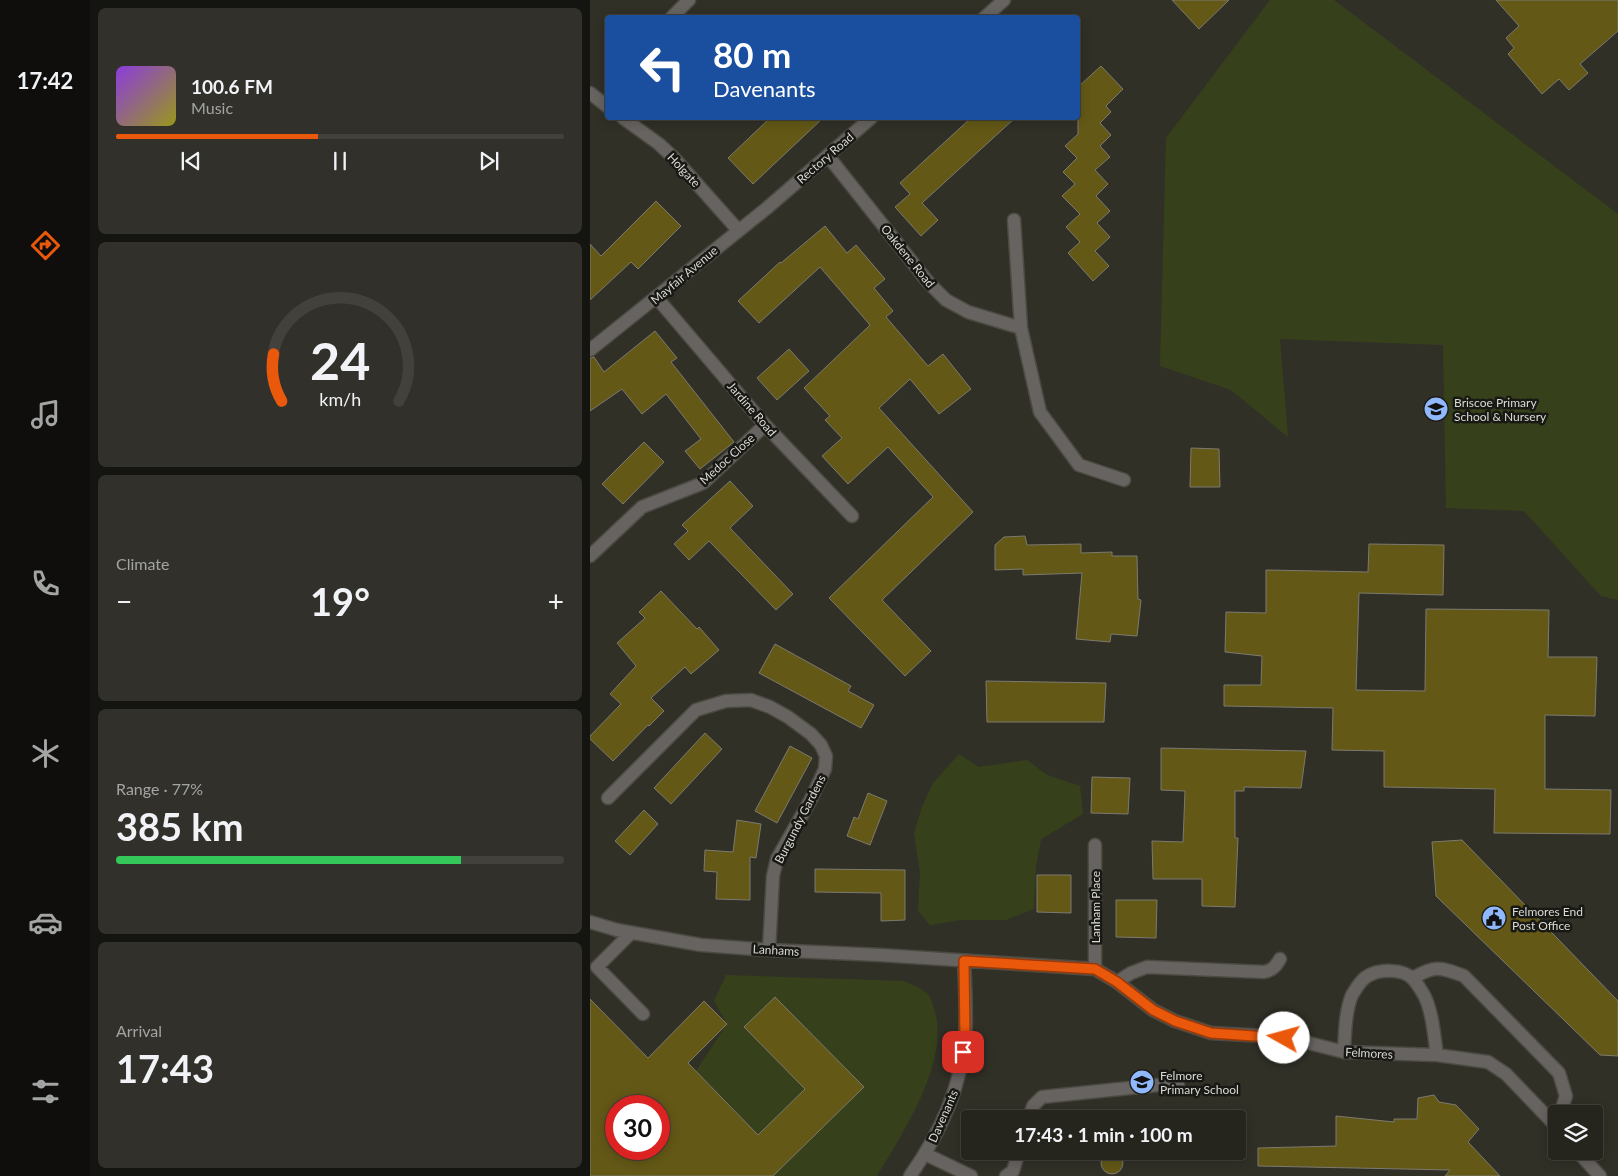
<!DOCTYPE html>
<meta charset="utf-8">
<style>
:root{--surface:#25241d;--page:#31302a;--text:#f1f3f6;--muted:#a3a4a4;--line:#42413b;--accent:#ea580c}
body{margin:0;font-family:Lato,sans-serif;background:var(--page);color:var(--text);height:100vh;display:flex;flex-direction:column;font-size:19px;white-space:nowrap}
*{box-sizing:border-box;margin:0}
p{font-size:16px;color:var(--muted)}
.icon{flex:none;width:28px;height:28px;fill:none;stroke:currentColor;stroke-width:2;stroke-linecap:round;stroke-linejoin:round}
.map{position:relative;flex:1;overflow:hidden}
.sheet{display:flex;flex-direction:column;gap:8px;padding:8px;background:#141410;width:500px}
.sheet>*{flex:none}
.top-card{position:absolute;left:15px;top:15px;width:475px;height:105px;border-radius:5px;box-shadow:0 2px 12px #0003,0 0 0 1px var(--line);background:#1a4fa0;color:#fff;overflow:hidden}
.tools{position:absolute;left:958px;top:1105px;display:grid;gap:10px}
.tools a{display:grid;place-items:center;width:55px;height:55px;border-radius:5px;background:var(--surface);box-shadow:0 2px 12px #0003,0 0 0 1px var(--line);font-size:25px}
.speed{position:absolute;left:15px;top:1095px;display:flex;gap:10px;font-size:25px;font-weight:700;text-align:center}
.speed>*{display:grid;place-content:center;width:65px;height:65px;border-radius:50%;background:var(--surface);box-shadow:0 2px 12px #0003,0 0 0 1px var(--line);line-height:1}
.speed .limit{border:8px solid #d22;background:#fff;color:#111}
.pin{position:absolute;display:grid;place-items:center;width:42px;height:42px;color:#fff;margin:-21px;border-radius:10px;box-shadow:0 2px 8px #0006}
.me{position:absolute;width:55px;margin:-28px;rotate:277deg;stroke-linejoin:round;filter:drop-shadow(0 0 4px #0008)}
.turn{display:flex;align-items:center;gap:18px;height:105px;padding:0 25px;font-size:22px}
.turn .icon{width:65px;height:65px;stroke-width:2.5}
.turn b{display:block;font-size:35px;line-height:42px}
.big{font-size:38px;font-weight:700;line-height:1.1}
.sheet .card{flex:1;display:flex;flex-direction:column;justify-content:center;gap:8px;min-width:0;padding:0 18px;border-radius:8px;background:var(--page)}
.sheet .dial{align-items:center;gap:0}
.dial svg{height:130px;overflow:visible;fill:none;stroke:var(--line);stroke-width:7;stroke-linecap:round;text-anchor:middle}
.dial text{fill:var(--text);stroke:none}
.song{display:flex;align-items:center;gap:15px}
.cover{width:60px;height:60px;border-radius:8px;background:linear-gradient(135deg,hsl(270 70% 55%),hsl(60 70% 35%))}
.played{height:5px;border-radius:2px;background:linear-gradient(90deg,var(--accent) 45%,var(--line) 45%)}
.keys{display:flex;justify-content:space-around;direction:ltr}
.heat{display:flex;justify-content:space-between;align-items:center;font-size:28px;direction:ltr}
.charge{height:8px;border-radius:4px;background:linear-gradient(90deg,#34c759 77%,var(--line) 0)}
.trip{position:absolute;left:371px;top:1110px;width:285px;height:50px;border-radius:5px;background:var(--surface);box-shadow:0 2px 12px #0003,0 0 0 1px var(--line);font-weight:700;line-height:50px;text-align:center}
main{display:flex;flex:1;min-height:0}
.tab-bar{display:flex;flex-direction:column;width:90px;justify-content:space-around;align-items:center;background:#0f0e0c;color:var(--muted)}
.tab-bar .icon{width:35px;height:35px}
.tab-bar .on{color:var(--accent)}
.tab-bar b{font-size:22px;color:var(--text)}
.map>svg:first-child{display:block}
.green{fill:#36411c}
.building{fill:#635816;stroke:#7c7a70;fill-rule:evenodd}
.lines{fill:none;stroke-linecap:round;stroke-linejoin:round}
.lane-casing{stroke:#4c4b43;stroke-width:15}
.street-casing{stroke:#4c4b43;stroke-width:15}
.lane{stroke:#676361;stroke-width:12}
.street{stroke:#676361;stroke-width:12}
.route-casing{stroke:#983908;stroke-width:12}
.route{stroke:#ea580c;stroke-width:9}
.labels{text-anchor:middle;dominant-baseline:central;stroke-width:5;stroke-linejoin:round;paint-order:stroke}
.street-label{font-size:12px;fill:#dbdad4;stroke:#181814}
.poi-label{font-size:12px;fill:#dbdad4;stroke:#181814;text-anchor:start}
</style>
<main>
<nav class="tab-bar">
<b>17:42</b>
<svg class="icon on" aria-label="directions" viewBox="0 0 24 24"><path d="M12 3l9 9-9 9-9-9zM9 14v-3h6M13 9l2 2-2 2"/></svg>
<svg class="icon" aria-label="music" viewBox="0 0 24 24"><path d="M9 18V5l10-2v13"/><circle cx="6" cy="18" r="3"/><circle cx="16" cy="16" r="3"/></svg>
<svg class="icon" aria-label="phone" viewBox="0 0 24 24"><path d="M5 4h4l2 5-3 2q2 4 5 5l2-3 5 2v4C11 20 4 13 5 4z"/></svg>
<svg class="icon" aria-label="climate" viewBox="0 0 24 24"><path d="M12 3v18M4 7l16 10M4 17L20 7"/></svg>
<svg class="icon" aria-label="car" viewBox="0 0 24 24"><path d="M5 17H2v-5l4-1 3-4h7l3 4 3 1v5h-3M9 17h6M6 11h13"/><circle cx="7" cy="17" r="2"/><circle cx="17" cy="17" r="2"/></svg>
<svg class="icon" aria-label="filters" viewBox="0 0 24 24"><path d="M4 7h16M4 17h16"/><circle cx="9" cy="7" r="2"/><circle cx="15" cy="17" r="2"/></svg>
</nav>
<section class="sheet">
<div class="card">
<div class="song"><i class="cover"></i><div><b>100.6 FM</b><p>Music</p></div></div>
<div class="played"></div>
<div class="keys"><svg class="icon" aria-label="previous" viewBox="0 0 24 24"><path d="M18 5L8 12l10 7zM5 5v14"/></svg><svg class="icon" aria-label="pause" viewBox="0 0 24 24"><path d="M8 5v14M16 5v14"/></svg><svg class="icon" aria-label="next" viewBox="0 0 24 24"><path d="M6 5l10 7-10 7zM19 5v14"/></svg></div>
</div>
<div class="card dial"><svg viewBox="0 0 100 80">
<path d="M14 69A42 42 0 1 1 86 69"/>
<path d="M14 69A42 42 0 0 1 9 40" stroke="#ea580c"/>
<text x="50" y="56" font-size="32" font-weight="700">24</text>
<text x="50" y="72" font-size="11">km/h</text>
</svg></div>
<div class="card"><p>Climate</p>
<div class="heat"><a>−</a><b class="big">19°</b><a>+</a></div>
</div>
<div class="card"><p>Range · 77%</p><b class="big">385 km</b><div class="charge"></div></div>
<div class="card"><p>Arrival</p><b class="big">17:43</b></div>
</section>
<div class="map">
<svg width="1028" height="1176" viewBox="0 0 1028 1176">
<rect width="100%" height="100%" fill="#313027"/>
<!-- green -->
<path class="green" d="M680 0H744L1028 214V600L1011 596 934 511 856 508 853 345 690 339 698 437 641 390 570 366 576 138Z
M369 754 389 767 437 760 457 775 490 786 493 814 451 839 446 866 444 909 416 920H370L340 925 328 911 330 872 324 833 332 807 343 783Z
M136 975 314 981C323 985 331 988 338 994 341 998 342 1004 344 1008 361 1060 313 1133 287 1176H183L274 1087 185 997 155 1027 215 1089 138 1164 124 1150 154 1120 106 1071 137 1024 124 1001Z"/>
<!-- building -->
<path class="building" d="M582 0H639L609 29Z
M906 0H1028V31L990 64 998 73 979 90 969 79 952 94 918 54 924 48 916 38 929 26Z
M511 66 533 89 516 106 521 112 510 123 521 135 510 146 520 157 505 170 518 184 506 196 520 211 507 223 520 237 505 251 519 266 503 281 478 253 490 242 476 227 490 214 472 196 485 184 473 172 487 158 475 146 488 134V87Z
M180 118H233L163 184 138 158Z
M381 118H425L332 203 348 220 331 236 305 207 320 194 310 183Z
M66 201 91 226 48 269 41 262 0 300V244L11 256Z
M235 226 257 253 266 245 295 279 284 288 303 311 296 317 338 366 353 354 381 389 349 414 320 379 289 408 383 512 292 600 341 651 315 676 239 598 343 497 298 447 258 484 232 456 252 438 235 420 240 416 214 388 280 325 230 267 169 323 148 301 190 262 191 263Z
M65 331 87 358 81 362 144 442 110 469 95 451 111 439 76 394 52 414 32 389 0 411V358L4 357 14 372Z
M199 349 219 371 187 400 167 378Z
M54 442 74 462 33 504 12 484Z
M601 448 629 449 630 487H600Z
M140 481 163 506 140 528 203 594 186 610 119 541 99 560 84 544 98 531 92 525Z
M435 536 437 545 491 544V553L522 552V556H547L548 599 551 600 547 636 521 634 520 642 486 639 492 573 433 575V569L405 570V545L414 537Z
M779 544 854 545 853 595 769 593 766 690 835 691 836 609 959 610 958 657H1007L1005 716 955 715V789L1021 790 1020 834 904 833 905 789 794 787V751L742 750 743 708 634 706V685H671L672 656 635 652 636 612 676 613V570L778 572Z
M71 591 107 629 109 627 129 650 101 674 95 667 61 698 74 711 59 726 58 725 23 761 0 739V736L31 704 20 694 46 666 27 643 55 618 49 612Z
M185 644 261 686 258 691 284 705 271 728 169 673Z
M396 681 516 683 514 722H397Z
M115 733 132 749 81 804 64 788Z
M200 746 222 758 187 823 165 811Z
M571 748 716 751 711 788 654 787V791H645V838H648L645 907 612 906V879H563L562 841 593 842 595 791 571 790Z
M502 777 540 778 538 814 501 813Z
M278 793 297 801 280 845 257 836 264 817 268 819Z
M54 810 68 824 40 855 25 841Z
M147 820 171 824 166 858 160 857V900L126 899 127 872 114 871 115 850 143 852Z
M872 840 1028 1001V1056L1010 1055 846 896 842 842Z
M225 869 315 870V920L291 921V893L225 892Z
M447 875H481V913L447 912Z
M526 900H567L566 938 526 937Z
M185 997 274 1087 183 1176H0V999L58 1058 114 1001 137 1024 98 1063 168 1135 215 1089 154 1027ZM26 1106H69V1149H26Z
M844 1095 849 1102 866 1105 889 1129 878 1142 910 1176H855L860 1170 668 1166V1148L746 1146V1116L804 1122V1119H827L828 1098Z
M511 1163a11 11 0 1 1 22 0a11 11 0 1 1-22 0Z"/>
<g class="lines">
<defs>
<path id="lane" d="M527 982 541 973 557 967 674 972C683 970 686 966 690 959
M439 1119 443 1106 452 1097 588 1083
M335 1154 381 1176
M416 1176 423 1171 429 1151"/>
<path id="street" d="M81 18 99 0
M394 18 414 0
M0 93 18 107
M33 118 69 144 84 158 148 230
M238 156 338 282 356 300 378 312 431 328 450 412 489 465 534 480
M424 220 431 328
M67 298 175 425 262 516
M0 350 177 208 281 118
M0 556 52 507 113 483 175 425
M18 798 106 710 136 701 161 700 180 707 198 717 221 734 231 745 236 756 235 769 221 799 187 859 183 876 179 950
M0 922 27 930 111 945 179 950 290 955 505 969 527 982 563 1010 585 1021 621 1033 676 1036 711 1041 754 1052 847 1055 898 1062 916 1074 966 1126
M41 933 7 967 53 1014
M505 969V845
M823 978C845 965 850 967 874 976L969 1073 976 1096 970 1114
M754 1052C755 1034 755 1012 762 995 765 990 771 980 776 977 788 969 813 968 823 979 827 983 831 990 834 995 843 1013 844 1036 847 1055
M987 1151 1010 1176
M320 1176C349 1135 371 1089 375 1038 377 1013 375 986 374 961"/>
</defs>
<!-- lane casing -->
<use href="#lane" class="lane-casing"/>
<!-- street casing -->
<use href="#street" class="street-casing"/>
<!-- lane -->
<use href="#lane" class="lane"/>
<!-- street -->
<use href="#street" class="street"/>
</g>
<g class="lines">
<defs>
<path id="route" d="M373 1052 375 1037 374 961 505 969 527 982 563 1010 585 1021 621 1033 694 1038"/>
</defs>
<!-- route casing -->
<use href="#route" class="route-casing"/>
<!-- route -->
<use href="#route" class="route"/>
</g>
<!-- icons -->
<defs>
<symbol id="school-disc" viewBox="-11 -11 22 22"><circle r="9.5" fill="#90b8fd" stroke="#181814"/><path d="M0-5L7-2L0 1L-7-2ZM-4 1L0 2.5L4 1V4Q0 6-4 4Z" fill="#111"/></symbol>
<symbol id="civic-disc" viewBox="-11 -11 22 22"><circle r="9.5" fill="#90b8fd" stroke="#181814"/><path d="M-.6-6.5H3V-4.5H.6V-3L4-1V1h2V6H-6V1h2V-1L-.6-3ZM-1.2 2.5V6h2.4V2.5Z" fill="#111"/></symbol>
</defs>
<g fill-rule="evenodd">
<use href="#school-disc" x="832" y="395" width="28" height="28"/>
<use href="#civic-disc" x="890" y="904" width="28" height="28"/>
<use href="#school-disc" x="538" y="1068" width="28" height="28"/>
</g>
<g class="labels">
<!-- street labels -->
<g class="street-label">
<text transform="translate(235 158) rotate(-41)">Rectory Road</text>
<text transform="translate(94 170) rotate(47)">Holgate</text>
<text transform="translate(318 256) rotate(51)">Oakdene Road</text>
<text transform="translate(94 275) rotate(-40)">Mayfair Avenue</text>
<text transform="translate(162 409) rotate(49)">Jardine Road</text>
<text transform="translate(137 459) rotate(-42)">Medoc Close</text>
<text transform="translate(210 819) rotate(-63)">Burgundy Gardens</text>
<text transform="translate(505 907) rotate(-90)">Lanham Place</text>
<text transform="translate(186 950) rotate(3)">Lanhams</text>
<text transform="translate(779 1053) rotate(3)">Felmores</text>
<text transform="translate(353 1116) rotate(-66)">Davenants</text>
</g>
<!-- poi labels -->
<g class="poi-label">
<text x="864" y="402">Briscoe Primary<tspan x="864" dy="14">School &amp; Nursery</tspan></text>
<text x="922" y="911">Felmores End<tspan x="922" dy="14">Post Office</tspan></text>
<text x="570" y="1075">Felmore<tspan x="570" dy="14">Primary School</tspan></text>
</g>
</g>
</svg>
<div class="tools">
<a><svg class="icon" aria-label="layers" viewBox="0 0 24 24"><path d="M12 4l9 5-9 5-9-5zM3 14l9 5 9-5"/></svg></a>
</div>
<div class="speed"><div class="limit">30</div></div>
<div class="pin" style="left:373px;top:1052px;background:#d93025"><svg class="icon" aria-label="arrive" viewBox="0 0 24 24"><path d="M6 21V4h12l-3 4 3 4H6"/></svg></div>
<svg class="me" style="left:694px;top:1038px" viewBox="-20 -20 40 40"><circle r="19" fill="#fff"/><path d="M0-13L10 11 0 6-10 11z" fill="#ea580c"/></svg>
<div class="trip">17:43 · 1 min · 100 m</div>
<div class="top-card">
<div class="turn"><svg class="icon" aria-label="left" viewBox="0 0 24 24"><path d="M17 20v-9H6M10 6l-5 5 5 5"/></svg><div><b>80 m</b>Davenants</div></div>
</div>
</div>
</main>
